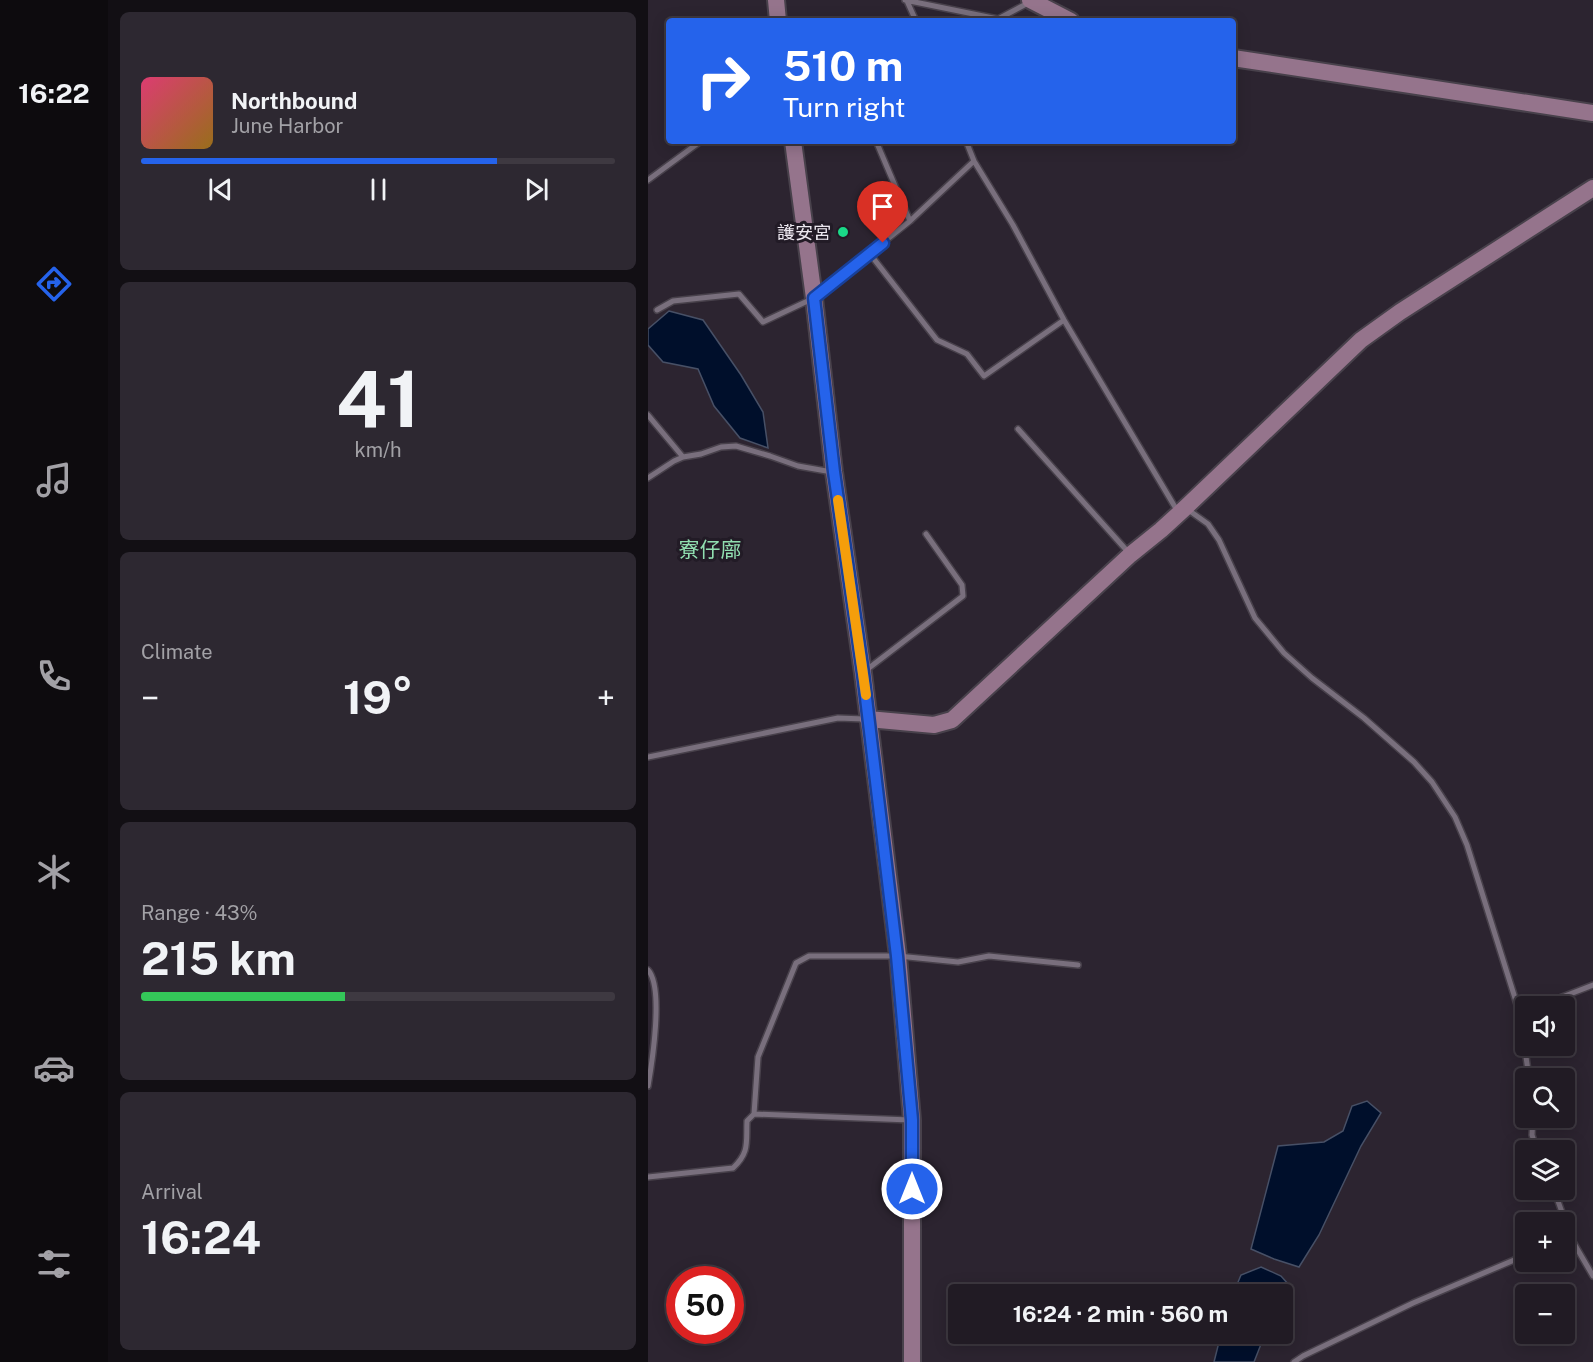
<!DOCTYPE html>
<meta charset="utf-8">
<style>
:root{--surface:#211b24;--page:#2d2831;--text:#f1f3f6;--muted:#a2a1a6;--line:#3e3941;--accent:#2563eb}
body{margin:0;font-family:"Public Sans","Noto Sans TC",sans-serif;background:var(--page);color:var(--text);height:100vh;display:flex;flex-direction:column;font-size:22px;white-space:nowrap}
*{box-sizing:border-box;margin:0}
p{font-size:20px;color:var(--muted)}
.icon{flex:none;width:33px;height:33px;fill:none;stroke:currentColor;stroke-width:2;stroke-linecap:round;stroke-linejoin:round}
.map{position:relative;flex:1;overflow:hidden}
.sheet{display:flex;flex-direction:column;gap:12px;padding:12px;background:#120f14;width:540px}
.sheet>*{flex:none}
.banner{position:absolute;left:18px;top:18px;width:570px;height:126px;border-radius:6px;box-shadow:0 3px 15px #0003,0 0 0 2px var(--line);background:#2563eb;color:#fff;overflow:hidden}
.buttons{position:absolute;left:867px;top:996px;display:grid;gap:12px}
.buttons a{display:grid;place-items:center;width:60px;height:60px;border-radius:6px;background:var(--surface);box-shadow:0 3px 15px #0003,0 0 0 2px var(--line);font-size:30px}
.speed{position:absolute;left:18px;top:1266px;display:flex;gap:12px;font-size:30px;font-weight:700;text-align:center}
.speed>*{display:grid;place-content:center;width:78px;height:78px;border-radius:50%;background:var(--surface);box-shadow:0 3px 15px #0003,0 0 0 2px var(--line);line-height:1}
.speed .limit{border:9px solid #d22;background:#fff;color:#111}
.pin{position:absolute;display:grid;place-items:center;width:51px;height:51px;color:#fff;margin:-62px -26px;border-radius:50% 50% 50% 0;rotate:-45deg;box-shadow:0 0 6px #0007}
.pin .icon{rotate:45deg}
.me{position:absolute;width:66px;margin:-33px;rotate:0deg;stroke-linejoin:round;filter:drop-shadow(0 0 4px #0008)}
.turn{display:flex;align-items:center;gap:21px;height:126px;padding:0 18px;font-size:27px}
.turn .icon{width:78px;height:78px;stroke-width:2.5}
.turn b{display:block;font-size:42px;line-height:51px}
.big{font-size:45px;font-weight:700;line-height:1.1}
.sheet .card{flex:1;display:flex;flex-direction:column;justify-content:center;gap:9px;min-width:0;padding:0 21px;border-radius:9px;background:var(--page)}
.sheet .dial{align-items:center;gap:0}
.dial b{font-size:78px;line-height:1}
.song{display:flex;align-items:center;gap:18px}
.cover{width:72px;height:72px;border-radius:9px;background:linear-gradient(135deg,hsl(340 70% 55%),hsl(40 70% 35%))}
.played{height:6px;border-radius:3px;background:linear-gradient(90deg,var(--accent) 75%,var(--line) 75%)}
.keys{display:flex;justify-content:space-around;direction:ltr}
.heat{display:flex;justify-content:space-between;align-items:center;font-size:33px;direction:ltr}
.charge{height:9px;border-radius:4px;background:linear-gradient(90deg,#34c759 43%,var(--line) 0)}
.trip{position:absolute;left:300px;top:1284px;width:345px;height:60px;border-radius:6px;background:var(--surface);box-shadow:0 3px 15px #0003,0 0 0 2px var(--line);font-weight:700;line-height:60px;text-align:center}
main{display:flex;flex:1;min-height:0}
.menu{display:flex;flex-direction:column;width:108px;justify-content:space-around;align-items:center;background:#0d0b0e;color:var(--muted)}
.menu .icon{width:42px;height:42px}
.menu .on{color:var(--accent)}
.menu b{font-size:27px;color:var(--text)}
.map>svg:first-child{display:block}
.water{fill:#000f2b;stroke:#475066;stroke-width:1.5}
.lines{fill:none;stroke-linecap:round;stroke-linejoin:round}
.lane-casing{stroke:#48414b;stroke-width:8}
.secondary-casing{stroke:#48414b;stroke-width:20}
.lane{stroke:#796f7d;stroke-width:5}
.secondary{stroke:#95748c;stroke-width:16}
.route-casing{stroke:#184099;stroke-width:15}
.route{stroke:#2563eb;stroke-width:10}
.slow{stroke:#f59e0b;stroke-width:10}
.poi-dot{fill:#1ad988;stroke:#221b26;stroke-width:2}
.labels{text-anchor:middle;dominant-baseline:central;stroke-width:6;stroke-linejoin:round;paint-order:stroke}
.poi-label{font-size:18px;fill:#ece7ef;stroke:#221b26;text-anchor:end}
.quarter-label{font-size:21px;fill:#91dfb1;stroke:#221b26}
</style>
<main>
<nav class="menu">
<b>16:22</b>
<svg class="icon on" aria-label="directions" viewBox="0 0 24 24"><path d="M12 3l9 9-9 9-9-9zM9 14v-3h6M13 9l2 2-2 2"/></svg>
<svg class="icon" aria-label="music" viewBox="0 0 24 24"><path d="M9 18V5l10-2v13"/><circle cx="6" cy="18" r="3"/><circle cx="16" cy="16" r="3"/></svg>
<svg class="icon" aria-label="phone" viewBox="0 0 24 24"><path d="M5 4h4l2 5-3 2q2 4 5 5l2-3 5 2v4C11 20 4 13 5 4z"/></svg>
<svg class="icon" aria-label="climate" viewBox="0 0 24 24"><path d="M12 3v18M4 7l16 10M4 17L20 7"/></svg>
<svg class="icon" aria-label="car" viewBox="0 0 24 24"><path d="M5 17H2v-5l4-1 3-4h7l3 4 3 1v5h-3M9 17h6M6 11h13"/><circle cx="7" cy="17" r="2"/><circle cx="17" cy="17" r="2"/></svg>
<svg class="icon" aria-label="filters" viewBox="0 0 24 24"><path d="M4 7h16M4 17h16"/><circle cx="9" cy="7" r="2"/><circle cx="15" cy="17" r="2"/></svg>
</nav>
<section class="sheet">
<div class="card">
<div class="song"><i class="cover"></i><div><b>Northbound</b><p>June Harbor</p></div></div>
<div class="played"></div>
<div class="keys"><svg class="icon" aria-label="previous" viewBox="0 0 24 24"><path d="M18 5L8 12l10 7zM5 5v14"/></svg><svg class="icon" aria-label="pause" viewBox="0 0 24 24"><path d="M8 5v14M16 5v14"/></svg><svg class="icon" aria-label="next" viewBox="0 0 24 24"><path d="M6 5l10 7-10 7zM19 5v14"/></svg></div>
</div>
<div class="card dial"><b>41</b><p>km/h</p></div>
<div class="card"><p>Climate</p>
<div class="heat"><a>−</a><b class="big">19°</b><a>+</a></div>
</div>
<div class="card"><p>Range · 43%</p><b class="big">215 km</b><div class="charge"></div></div>
<div class="card"><p>Arrival</p><b class="big">16:24</b></div>
</section>
<div class="map">
<svg width="945" height="1362" viewBox="0 0 945 1362">
<rect width="100%" height="100%" fill="#2c2430"/>
<!-- water -->
<path class="water" d="M21 311 55 320 93 375 115 412 120 448 92 438 66 406 50 369 15 362 0 345V329Z
M719 1101 733 1113 713 1146 671 1235 651 1267 626 1259 603 1249 630 1146 676 1142 695 1131 704 1106Z
M613 1267 633 1276 641 1285 635 1298 634 1294H585L593 1275Z
M573 1334H617L606 1362H566Z"/>
<g class="lines">
<defs>
<path id="lane" d="M257 0 350 19 382 2
M259 1 268 21
M228 141 262 221
M318 141 326 161 365 225 416 320 530 512
M0 180 53 141
M222 254 289 340 319 354 336 376 416 320
M9 310 25 301 91 294 115 322 166 298 262 221 326 161
M0 415 35 457
M370 429 481 553
M0 478 26 461 35 457 53 454 73 447 88 446 122 456 150 466 184 472
M539 509 560 524 571 540 607 618 636 653 664 678 716 718 766 762 784 782 807 817 819 845 872 1014 881 1078
M217 671 315 596 314 585 278 534
M0 757 190 718 216 719
M0 970C16 987 4 1063 0 1086
M891 1006 945 985
M106 1114 110 1057 148 963 161 956H250L310 962 341 956 430 965
M885 1118 884 1135 889 1150
M0 1177 85 1168C102 1152 98 1142 99 1121L106 1114 262 1120
M906 1190 924 1240 945 1276
M646 1362 655 1356 765 1303 878 1255"/>
<path id="secondary" d="M128 0 130 21
M382 0 423 21
M585 58 945 113
M145 141 166 298 186 472 215 673 250 956 264 1120V1362
M220 719 286 725 304 720 482 555 513 530 537 508 713 340 752 312 945 188"/>
</defs>
<!-- lane casing -->
<use href="#lane" class="lane-casing"/>
<!-- secondary casing -->
<use href="#secondary" class="secondary-casing"/>
<!-- lane -->
<use href="#lane" class="lane"/>
<!-- secondary -->
<use href="#secondary" class="secondary"/>
</g>
<g class="lines">
<defs>
<path id="route" d="M235 243 166 298 186 472 215 673 249 956 264 1120V1189"/>
</defs>
<!-- route casing -->
<use href="#route" class="route-casing"/>
<!-- route -->
<use href="#route" class="route"/>
<!-- slow -->
<path class="slow" d="M190 500 218 695"/>
</g>
<!-- markers -->
<circle class="poi-dot" cx="195" cy="232" r="6"/>
<g class="labels">
<!-- poi labels -->
<g class="poi-label">
<text x="183" y="232">護安宮</text>
</g>
<!-- quarter labels -->
<g class="quarter-label">
<text x="62" y="549">寮仔廍</text>
</g>
</g>
</svg>
<div class="buttons">
<a><svg class="icon" aria-label="sound" viewBox="0 0 24 24"><path d="M4 9h4l5-4v14l-5-4H4zM17 9q2 3 0 6"/></svg></a>
<a><svg class="icon" aria-label="search" viewBox="0 0 24 24"><circle cx="10" cy="10" r="6"/><path d="M15 15l6 6"/></svg></a>
<a><svg class="icon" aria-label="layers" viewBox="0 0 24 24"><path d="M12 4l9 5-9 5-9-5zM3 14l9 5 9-5"/></svg></a>
<a>+</a>
<a>−</a>
</div>
<div class="speed"><div class="limit">50</div></div>
<div class="pin" style="left:235px;top:243px;background:#d93025"><svg class="icon" aria-label="arrive" viewBox="0 0 24 24"><path d="M6 21V4h12l-3 4 3 4H6"/></svg></div>
<svg class="me" style="left:264px;top:1189px" viewBox="-20 -20 40 40"><circle r="17" fill="#2563eb" stroke="#fff" stroke-width="3"/><path d="M0-11L8 9 0 5-8 9z" fill="#fff"/></svg>
<div class="trip">16:24 · 2 min · 560 m</div>
<div class="banner">
<div class="turn"><svg class="icon" aria-label="right" viewBox="0 0 24 24"><path d="M7 20v-9h11M14 6l5 5-5 5"/></svg><div><b>510 m</b>Turn right</div></div>
</div>
</div>
</main>
